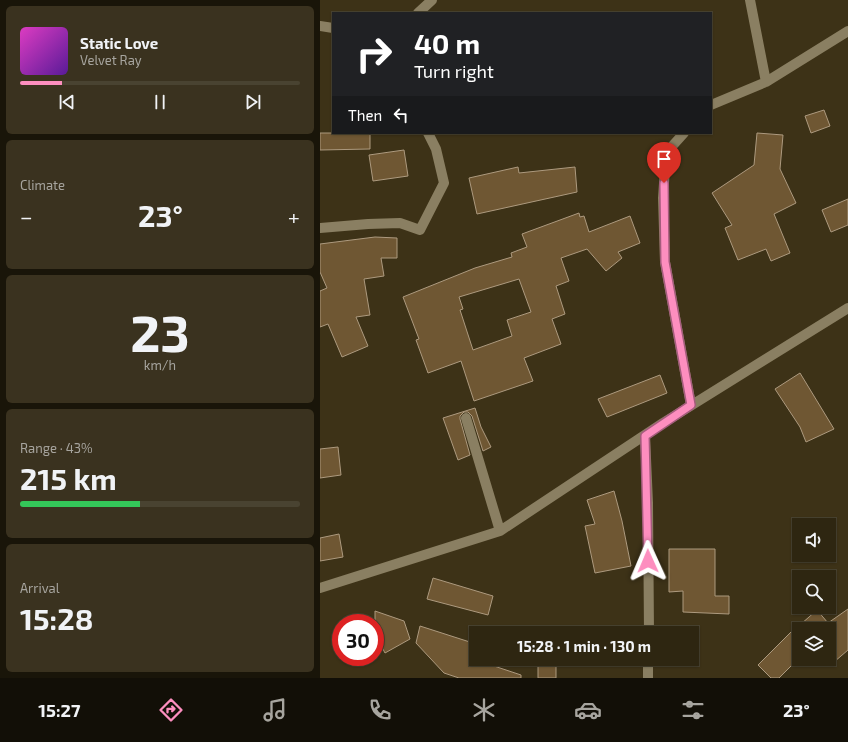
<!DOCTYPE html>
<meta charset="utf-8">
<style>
:root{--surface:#2e2611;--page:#3a321f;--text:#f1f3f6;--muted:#a7a59f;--line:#494331;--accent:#fd8ebf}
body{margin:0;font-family:"Exo 2",sans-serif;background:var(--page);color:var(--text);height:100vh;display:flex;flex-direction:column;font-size:15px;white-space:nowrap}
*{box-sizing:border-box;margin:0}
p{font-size:13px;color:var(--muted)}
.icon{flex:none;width:22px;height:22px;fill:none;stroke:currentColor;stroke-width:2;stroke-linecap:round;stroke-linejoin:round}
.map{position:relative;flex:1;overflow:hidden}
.details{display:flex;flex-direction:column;gap:6px;padding:6px;background:#191509;width:320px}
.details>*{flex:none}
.guide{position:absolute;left:12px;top:12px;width:380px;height:122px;border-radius:0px;box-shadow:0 1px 3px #0004,0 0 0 1px var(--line);background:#202124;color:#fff;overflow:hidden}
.controls{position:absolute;left:472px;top:518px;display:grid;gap:8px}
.controls a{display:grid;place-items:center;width:44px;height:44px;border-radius:0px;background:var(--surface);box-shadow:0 1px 3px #0004,0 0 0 1px var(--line);font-size:20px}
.speed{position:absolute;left:12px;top:614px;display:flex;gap:8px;font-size:20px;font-weight:700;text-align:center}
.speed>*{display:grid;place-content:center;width:52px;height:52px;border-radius:50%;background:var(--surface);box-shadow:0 1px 3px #0004,0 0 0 1px var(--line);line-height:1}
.speed .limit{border:6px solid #d22;background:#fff;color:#111}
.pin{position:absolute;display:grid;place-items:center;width:34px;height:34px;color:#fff;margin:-41px -17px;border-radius:50% 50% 50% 0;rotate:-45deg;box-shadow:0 0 4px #0007}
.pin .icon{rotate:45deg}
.me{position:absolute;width:44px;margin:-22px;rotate:359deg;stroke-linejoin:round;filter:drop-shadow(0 0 3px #0008)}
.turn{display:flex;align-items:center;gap:14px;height:84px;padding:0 16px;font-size:18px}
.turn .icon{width:52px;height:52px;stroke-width:2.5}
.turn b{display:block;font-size:28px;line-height:34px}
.then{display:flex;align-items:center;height:38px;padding:0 16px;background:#0003;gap:8px;font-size:15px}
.big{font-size:30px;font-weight:700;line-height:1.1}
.details .tile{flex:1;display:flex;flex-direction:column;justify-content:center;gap:6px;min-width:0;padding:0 14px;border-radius:6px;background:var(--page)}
.details .dial{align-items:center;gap:0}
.dial b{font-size:52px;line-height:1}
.song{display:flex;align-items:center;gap:12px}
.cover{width:48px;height:48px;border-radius:6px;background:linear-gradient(135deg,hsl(310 70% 55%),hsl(270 70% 35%))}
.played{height:4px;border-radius:2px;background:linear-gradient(90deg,var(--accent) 15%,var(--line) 15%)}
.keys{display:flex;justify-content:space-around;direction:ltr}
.heat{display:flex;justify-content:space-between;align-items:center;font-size:22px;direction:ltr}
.charge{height:6px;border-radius:3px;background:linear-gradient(90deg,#34c759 43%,var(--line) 0)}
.trip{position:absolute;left:149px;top:626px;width:230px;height:40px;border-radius:0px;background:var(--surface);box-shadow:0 1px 3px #0004,0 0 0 1px var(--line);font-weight:700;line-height:40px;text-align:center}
.dock{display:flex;height:64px;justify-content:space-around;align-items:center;background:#120f07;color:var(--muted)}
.dock .icon{width:28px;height:28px}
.dock .selected{color:var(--accent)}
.dock b{font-size:18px;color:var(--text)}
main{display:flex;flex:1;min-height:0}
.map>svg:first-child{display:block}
.building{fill:#6f5733;stroke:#ad9a7f;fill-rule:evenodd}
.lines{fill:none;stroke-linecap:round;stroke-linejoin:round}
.minor{stroke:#8a7f62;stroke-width:10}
.route-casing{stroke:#a45c7c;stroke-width:10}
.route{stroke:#fd8ebf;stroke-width:7}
</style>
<main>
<section class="details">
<div class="tile">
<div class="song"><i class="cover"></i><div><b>Static Love</b><p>Velvet Ray</p></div></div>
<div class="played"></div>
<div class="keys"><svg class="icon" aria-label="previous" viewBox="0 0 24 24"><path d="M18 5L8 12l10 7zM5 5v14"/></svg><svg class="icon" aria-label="pause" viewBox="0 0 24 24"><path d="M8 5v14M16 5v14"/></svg><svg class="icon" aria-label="next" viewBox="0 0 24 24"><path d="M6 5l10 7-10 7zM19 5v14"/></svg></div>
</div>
<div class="tile"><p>Climate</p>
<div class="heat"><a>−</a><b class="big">23°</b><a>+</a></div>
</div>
<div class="tile dial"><b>23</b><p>km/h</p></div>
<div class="tile"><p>Range · 43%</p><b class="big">215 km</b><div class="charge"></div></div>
<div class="tile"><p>Arrival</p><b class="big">15:28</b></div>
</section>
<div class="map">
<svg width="528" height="678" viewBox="0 0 528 678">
<rect width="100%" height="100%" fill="#3d3217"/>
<!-- building -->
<path class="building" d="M504 110 510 126 491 133 485 116Z
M0 133H50V149L0 150Z
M437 133 463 135 460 169 476 203 454 214 470 253 451 261 446 249 418 260 405 228 412 225 392 193 434 165Z
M84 150 88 176 53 181 49 155Z
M198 167 199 173 255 167 257 192 157 214 149 178Z
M528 199V225L511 232 502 210Z
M259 213 260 217 264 216 269 232 310 216 320 243 298 252 302 258 286 271 267 249 241 258 249 281 236 286 245 314 232 319 241 344 204 358 213 381 154 401 141 361 108 373 96 340 99 339 83 297 155 268 192 257 191 253 207 247 202 234ZM199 279 211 312 187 320 192 336 153 350 140 310 143 309 139 297Z
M55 237 77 238V258H61L64 276 44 279 50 315 36 317 48 346 22 357 8 324 0 327V291L7 288 0 272V244Z
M480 373 514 429 486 442 480 427 455 389Z
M340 375 347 393 287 417 278 399Z
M155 408 161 427 171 447 163 451 152 416 148 412H144L140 416V419L150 455 138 460 123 418Z
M18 447 21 475 0 478V449Z
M294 491 302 521 311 566 275 573 265 526 275 524 267 500Z
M19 534 23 557 0 561V538Z
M349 549H395V596H409V614L363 612V591L349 592Z
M113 578 173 596 168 615 107 599Z
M528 609V650L514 662 509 657V629H485L481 624 497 610 508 623Z
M55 611 84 621 90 639 65 653 55 634Z
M479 624V658L459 678H451L438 665Z
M100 626 156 644V660L201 675V678H139L124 673 96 643Z
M218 628H237V633H218Z
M218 659H236V678H218Z"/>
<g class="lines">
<!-- minor -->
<path class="minor" d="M98 13 112 0
M0 26 13 28
M446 82 528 31
M391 105 446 82 430 0
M364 133 346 153 343 198 345 262 371 405
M0 228 48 224 80 223 100 230 124 183 116 149 108 133
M146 418 180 531
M325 436 328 503 329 633
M0 588 180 531 343 423 528 308
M328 678V659"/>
</g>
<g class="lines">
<defs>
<path id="route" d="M328 561 325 436 371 405 345 262 344 183"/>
</defs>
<!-- route casing -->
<use href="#route" class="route-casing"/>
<!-- route -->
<use href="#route" class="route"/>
</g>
</svg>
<div class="controls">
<a><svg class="icon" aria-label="sound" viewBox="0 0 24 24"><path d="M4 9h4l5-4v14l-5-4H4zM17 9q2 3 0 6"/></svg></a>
<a><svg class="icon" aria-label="search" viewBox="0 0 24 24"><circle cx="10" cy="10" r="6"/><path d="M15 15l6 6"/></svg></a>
<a><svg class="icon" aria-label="layers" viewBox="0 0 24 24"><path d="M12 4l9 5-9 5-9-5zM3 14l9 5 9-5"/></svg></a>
</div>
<div class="speed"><div class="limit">30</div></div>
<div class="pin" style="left:344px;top:183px;background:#d93025"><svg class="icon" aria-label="arrive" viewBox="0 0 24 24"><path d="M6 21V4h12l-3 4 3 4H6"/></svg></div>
<svg class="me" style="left:328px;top:561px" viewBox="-20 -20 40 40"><path d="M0-17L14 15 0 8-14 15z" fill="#fd8ebf" stroke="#fff" stroke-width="4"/></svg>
<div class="trip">15:28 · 1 min · 130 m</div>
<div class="guide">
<div class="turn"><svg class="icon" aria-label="right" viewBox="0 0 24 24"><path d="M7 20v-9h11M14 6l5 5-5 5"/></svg><div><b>40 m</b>Turn right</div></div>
<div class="then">Then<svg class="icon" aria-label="left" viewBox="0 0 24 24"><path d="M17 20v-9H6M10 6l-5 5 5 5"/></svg></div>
</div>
</div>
</main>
<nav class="dock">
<b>15:27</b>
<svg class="icon selected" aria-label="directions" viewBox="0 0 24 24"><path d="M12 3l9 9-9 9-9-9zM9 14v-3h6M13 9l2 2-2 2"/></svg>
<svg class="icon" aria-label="music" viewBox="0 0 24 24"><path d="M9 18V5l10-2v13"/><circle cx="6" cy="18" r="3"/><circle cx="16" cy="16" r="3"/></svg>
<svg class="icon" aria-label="phone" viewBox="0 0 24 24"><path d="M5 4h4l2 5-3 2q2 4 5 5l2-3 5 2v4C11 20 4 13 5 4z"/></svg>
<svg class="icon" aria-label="climate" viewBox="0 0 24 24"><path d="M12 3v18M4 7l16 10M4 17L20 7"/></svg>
<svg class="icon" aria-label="car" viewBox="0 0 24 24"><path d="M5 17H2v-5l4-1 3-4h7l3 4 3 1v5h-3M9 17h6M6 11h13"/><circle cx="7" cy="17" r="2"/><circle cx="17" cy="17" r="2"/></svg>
<svg class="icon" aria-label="filters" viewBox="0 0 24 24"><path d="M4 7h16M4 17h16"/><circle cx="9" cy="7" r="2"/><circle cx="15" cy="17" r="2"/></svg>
<b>23°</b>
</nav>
